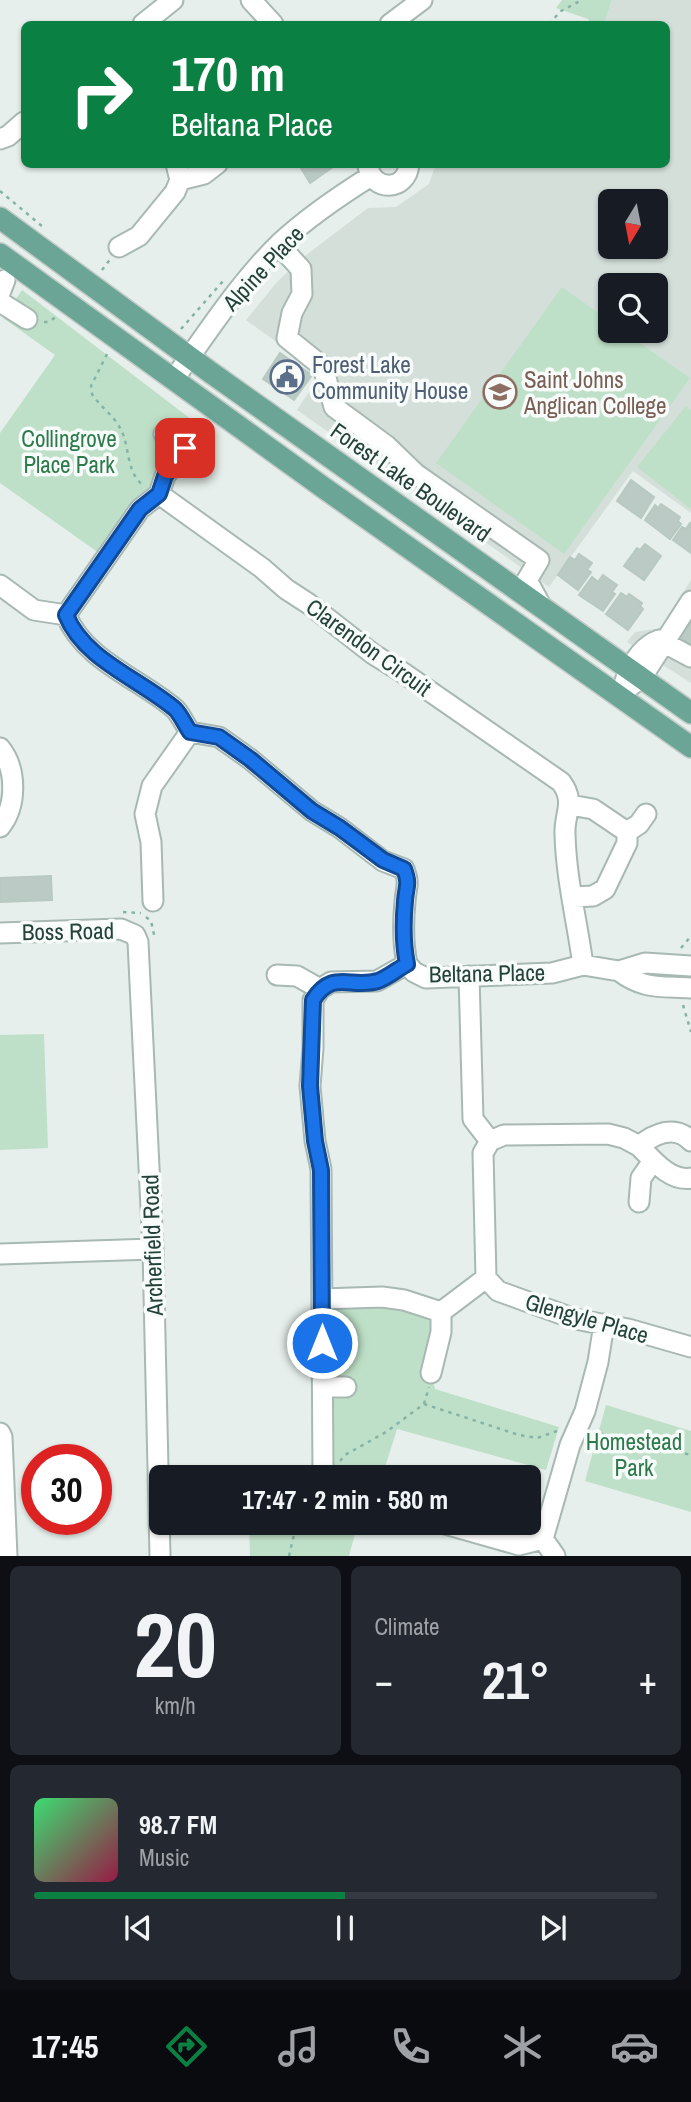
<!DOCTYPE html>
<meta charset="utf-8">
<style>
:root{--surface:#171b24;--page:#242831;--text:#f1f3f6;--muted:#9ea1a6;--line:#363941;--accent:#0b8043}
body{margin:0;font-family:"Archivo Narrow",sans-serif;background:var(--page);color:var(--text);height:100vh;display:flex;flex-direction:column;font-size:26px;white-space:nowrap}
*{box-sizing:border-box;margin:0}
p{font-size:23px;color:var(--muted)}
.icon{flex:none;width:38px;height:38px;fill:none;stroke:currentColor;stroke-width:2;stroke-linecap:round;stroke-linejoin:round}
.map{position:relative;height:1556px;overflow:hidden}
.details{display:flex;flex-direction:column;gap:10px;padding:10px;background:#0d0f14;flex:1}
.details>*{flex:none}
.hud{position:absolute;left:21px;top:21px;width:649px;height:147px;border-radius:10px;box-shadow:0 2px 5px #0004;background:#0b8043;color:#fff;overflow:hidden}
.needle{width:46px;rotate:190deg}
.tools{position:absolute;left:598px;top:189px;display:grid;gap:14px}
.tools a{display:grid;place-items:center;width:70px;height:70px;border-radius:10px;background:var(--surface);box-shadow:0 2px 5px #0004;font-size:35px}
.speed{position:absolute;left:21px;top:1444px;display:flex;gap:14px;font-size:35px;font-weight:700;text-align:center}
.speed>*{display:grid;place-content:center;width:91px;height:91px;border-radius:50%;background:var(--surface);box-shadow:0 2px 5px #0004;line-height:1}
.speed .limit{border:10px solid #d22;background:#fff;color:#111}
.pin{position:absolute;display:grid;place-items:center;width:60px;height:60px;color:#fff;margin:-30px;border-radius:14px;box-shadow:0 4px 10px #0006}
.me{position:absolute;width:77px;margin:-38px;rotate:0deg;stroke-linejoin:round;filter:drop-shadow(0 0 5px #0008)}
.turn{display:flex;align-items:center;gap:24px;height:147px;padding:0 35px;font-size:32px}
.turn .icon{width:91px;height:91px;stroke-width:2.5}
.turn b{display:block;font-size:49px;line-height:60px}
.big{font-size:52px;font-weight:800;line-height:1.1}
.details .card{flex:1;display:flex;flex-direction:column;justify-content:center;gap:10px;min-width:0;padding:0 24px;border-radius:10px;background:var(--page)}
.details .dial{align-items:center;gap:0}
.dial b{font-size:91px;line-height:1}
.song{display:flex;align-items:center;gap:21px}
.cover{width:84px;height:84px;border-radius:10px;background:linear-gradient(135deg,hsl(140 70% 55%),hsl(340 70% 35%))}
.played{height:7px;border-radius:4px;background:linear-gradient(90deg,var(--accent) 50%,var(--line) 50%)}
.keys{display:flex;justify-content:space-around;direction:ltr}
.heat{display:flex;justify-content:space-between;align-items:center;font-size:38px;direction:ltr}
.details .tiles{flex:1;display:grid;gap:10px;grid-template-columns:1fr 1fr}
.card:last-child{grid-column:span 2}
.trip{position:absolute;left:149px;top:1465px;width:392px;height:70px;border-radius:10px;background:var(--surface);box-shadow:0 2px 5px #0004;font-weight:800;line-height:70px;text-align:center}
.tabs{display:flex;height:112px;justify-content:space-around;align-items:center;background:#090b0e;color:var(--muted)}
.tabs .icon{width:49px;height:49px}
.tabs .on{color:var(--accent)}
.tabs b{font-size:32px;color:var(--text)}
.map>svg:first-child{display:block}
.built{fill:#d4dfda;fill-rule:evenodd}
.green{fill:#bfe0c8}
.building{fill:#bbcac4;stroke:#b8c9c2;stroke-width:2}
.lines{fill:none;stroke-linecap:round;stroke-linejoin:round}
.minor-casing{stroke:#a8b8b2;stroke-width:23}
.major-casing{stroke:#c2cac8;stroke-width:24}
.path{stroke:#86b3a5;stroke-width:2.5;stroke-dasharray:3.5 5;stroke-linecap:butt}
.minor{stroke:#fff;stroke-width:19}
.major{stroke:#6aa596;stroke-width:21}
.route-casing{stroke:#114b97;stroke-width:18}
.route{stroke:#1a73e8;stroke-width:12}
.labels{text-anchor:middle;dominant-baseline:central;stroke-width:7;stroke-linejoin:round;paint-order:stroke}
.street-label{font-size:23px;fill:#24423a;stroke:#f7fbf9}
.service-label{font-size:23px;fill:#4e5e75;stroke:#f7fbf9;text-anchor:start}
.education-label{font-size:23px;fill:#785e54;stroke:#f7fbf9;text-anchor:start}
.park-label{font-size:23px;fill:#2d7a4b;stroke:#f7fbf9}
</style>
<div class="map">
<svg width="691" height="1556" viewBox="0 0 691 1556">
<rect width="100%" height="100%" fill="#e6efeb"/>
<!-- built -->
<path class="built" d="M612 0H691V513L633 471 549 587 297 410 321 374 246 320 277 282 301 259 368 208 396 207 429 184 434 169 441 165 667 164V24H604ZM611 201H656V247H611ZM611 285H656V331H611Z
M691 580V683L627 642 635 632 661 628Z"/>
<!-- green -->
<path class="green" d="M562 0H612L604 24H591L588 19 556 8Z
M562 287 611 322V331H623L690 378 564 554 436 463Z
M22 290 200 426 106 558 0 483V433L55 355 3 318Z
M686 406 691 410V509L637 467Z
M44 1034 48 1148 0 1150V1035Z
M322 1299 441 1312 431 1373 435 1389 559 1427 546 1470 397 1429 382 1477H318Z
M606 1405 691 1431V1512L585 1481Z
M249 1523V1522L358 1523 349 1556H250Z"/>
<!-- building -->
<path class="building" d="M307 164H337L310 183 301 168Z
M280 353 312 375 294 400 263 379Z
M631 480 654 497 641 518 617 501Z
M661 504 680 517 678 521 681 524 670 539 645 520 655 505 658 508Z
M690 523 691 524V553L673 540 682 527 686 529Z
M645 544 661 556 644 580 624 566 637 548 640 550Z
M579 554 592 563 587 570 591 572 578 590 558 575 570 557 575 560Z
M603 575 617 585 612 592 615 594 603 611 579 595 592 577 598 582Z
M621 593 627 597 629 594 642 603 640 606 643 609 628 630 606 614Z
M691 615V650L676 641Z
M51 876 52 900 0 902V878Z"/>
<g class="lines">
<defs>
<path id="minor" d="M251 0 273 24
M143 24 173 0
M390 24 422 0
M0 139 8 136 24 122
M368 166C372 192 407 192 409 164
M180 180 204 174 217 164
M279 245 301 269 302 294 292 313 287 338 323 367 334 407 387 446 416 474 539 560 527 580 540 604
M119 247 139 236 175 192 180 180 176 164
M0 293 5 280
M0 302 27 319
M174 379C207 333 239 283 280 243 307 218 339 196 371 176
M164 434 185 448
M195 434 165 476 159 494 140 509 66 615C84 660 140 679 175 709 181 715 185 725 190 732L219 737 250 759 312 811 340 828 383 861 404 869C410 885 406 886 405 902 403 922 403 944 407 964
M159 494 262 568 286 589 309 604 373 654 402 672 561 782C576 802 564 813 565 834 566 878 577 921 583 965
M0 585 34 610 66 615
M625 681C631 665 642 646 659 640L691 657
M619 695 642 677 691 601
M0 748C17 769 17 806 0 827
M570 805 593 809 627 832V843L605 889 593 896 573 897
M627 832 639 824 646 814
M153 901 151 842 145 814 152 786 190 732
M0 933 121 929 135 935 138 942 153 1249 160 1556
M407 964 414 972 426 978 552 973 583 965 619 971 645 963 691 966
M619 971C644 990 661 986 691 988
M277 975 297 976 320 989
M469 976 473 1119 490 1141
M691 1141C675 1124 654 1134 639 1146 652 1159 670 1182 691 1178
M639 1146 624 1138 608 1134 504 1135 490 1141 483 1153 486 1278 498 1291 575 1319 628 1329 691 1347
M639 1202 641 1178 653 1161
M0 1254 153 1249
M322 1299 382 1297 404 1300 441 1312V1332L431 1373
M441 1312 486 1278
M323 1387H346
M0 1433 2 1437 7 1556
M323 1473 321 1169 315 1141 310 1086 313 1048V1000L320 989 331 982 377 981 407 964
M438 1522 519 1545 543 1539
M555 1556 543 1539 570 1445 585 1411 598 1362 604 1324"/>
<path id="major" d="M0 218 210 372 691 713
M0 254 324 488 691 747"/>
</defs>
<!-- minor casing -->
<use href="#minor" class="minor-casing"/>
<!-- major casing -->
<use href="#major" class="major-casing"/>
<!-- path -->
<path class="path" d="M549 24 561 11 582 0
M0 191 43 227
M102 270 111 258
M44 322H48L56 317
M181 329 224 280
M107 354 91 386 92 394C103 411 117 416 124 437 129 453 129 478 145 486
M123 912 141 913
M146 917 151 921 155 939
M681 948 691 936
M683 1005 691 1032
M424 1404 519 1435 537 1438 557 1431
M594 1432 691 1455
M340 1461 345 1455 386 1432 424 1404 429 1387
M289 1556 297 1522"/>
<!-- minor -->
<use href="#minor" class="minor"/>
<!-- major -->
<use href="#major" class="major"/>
</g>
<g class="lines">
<defs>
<path id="route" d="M185 448 165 476 159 494 140 509 66 615C84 660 140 679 175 709 181 715 185 725 190 732L219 737 250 759 312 811 340 828 383 860 404 869C410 885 406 886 405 901 403 922 403 944 407 964 398 969 387 978 378 981 350 989 333 969 313 1000L310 1086 315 1141 321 1170 322 1343"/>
</defs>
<!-- route casing -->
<use href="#route" class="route-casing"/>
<!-- route -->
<use href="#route" class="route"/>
</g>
<!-- icons -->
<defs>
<symbol id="civic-ring" viewBox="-11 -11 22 22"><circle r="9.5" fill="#f7fbf9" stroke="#5c6f8a" stroke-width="1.5"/><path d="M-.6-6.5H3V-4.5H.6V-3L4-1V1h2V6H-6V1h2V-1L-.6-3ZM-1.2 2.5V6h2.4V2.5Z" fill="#5c6f8a"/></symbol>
<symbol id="school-ring" viewBox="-11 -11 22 22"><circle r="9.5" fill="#f7fbf9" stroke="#8d6e63" stroke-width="1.5"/><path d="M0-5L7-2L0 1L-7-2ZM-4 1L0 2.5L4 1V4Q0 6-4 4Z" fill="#8d6e63"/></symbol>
</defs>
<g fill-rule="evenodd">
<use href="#civic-ring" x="268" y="358" width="38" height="38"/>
<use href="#school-ring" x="481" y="373" width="38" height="38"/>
</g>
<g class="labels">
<!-- street labels -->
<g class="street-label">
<text transform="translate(263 268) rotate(-47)">Alpine Place</text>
<text transform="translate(411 482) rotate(35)">Forest Lake Boulevard</text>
<text transform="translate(369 647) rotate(36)">Clarendon Circuit</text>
<text transform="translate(68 931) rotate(-1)">Boss Road</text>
<text transform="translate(487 973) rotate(-1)">Beltana Place</text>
<text transform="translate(152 1245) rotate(-92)">Archerfield Road</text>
<text transform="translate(587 1318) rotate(16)">Glengyle Place</text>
</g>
<!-- service labels -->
<g class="service-label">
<text x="312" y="364">Forest Lake<tspan x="312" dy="26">Community House</tspan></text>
</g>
<!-- education labels -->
<g class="education-label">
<text x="524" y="379">Saint Johns<tspan x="524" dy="26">Anglican College</tspan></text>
</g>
<!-- park labels -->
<g class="park-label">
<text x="69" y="438">Collingrove<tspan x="69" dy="26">Place Park</tspan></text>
<text x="634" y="1441">Homestead<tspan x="634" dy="26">Park</tspan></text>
</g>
</g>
</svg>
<div class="tools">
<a><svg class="needle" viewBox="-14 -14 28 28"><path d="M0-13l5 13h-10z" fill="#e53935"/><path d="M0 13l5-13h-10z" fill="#9ea1a6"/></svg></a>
<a><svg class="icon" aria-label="search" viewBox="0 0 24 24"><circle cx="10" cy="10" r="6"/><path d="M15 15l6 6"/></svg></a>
</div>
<div class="speed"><div class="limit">30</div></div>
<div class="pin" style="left:185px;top:448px;background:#d93025"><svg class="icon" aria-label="arrive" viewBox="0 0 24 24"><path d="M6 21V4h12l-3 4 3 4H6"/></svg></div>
<svg class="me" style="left:322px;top:1343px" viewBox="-20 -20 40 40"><circle r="17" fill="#1a73e8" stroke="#fff" stroke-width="3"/><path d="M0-11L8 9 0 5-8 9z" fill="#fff"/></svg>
<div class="trip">17:47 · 2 min · 580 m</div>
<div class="hud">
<div class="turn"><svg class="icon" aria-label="right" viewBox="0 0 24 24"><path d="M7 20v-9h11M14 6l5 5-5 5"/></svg><div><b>170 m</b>Beltana Place</div></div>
</div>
</div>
<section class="details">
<div class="tiles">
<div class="card dial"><b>20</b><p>km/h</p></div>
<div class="card"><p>Climate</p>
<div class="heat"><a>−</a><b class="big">21°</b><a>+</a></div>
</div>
<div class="card">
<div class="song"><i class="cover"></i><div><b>98.7 FM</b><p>Music</p></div></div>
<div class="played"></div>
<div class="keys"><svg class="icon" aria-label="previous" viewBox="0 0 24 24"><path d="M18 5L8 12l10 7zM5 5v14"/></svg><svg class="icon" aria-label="pause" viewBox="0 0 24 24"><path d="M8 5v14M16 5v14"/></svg><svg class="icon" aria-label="next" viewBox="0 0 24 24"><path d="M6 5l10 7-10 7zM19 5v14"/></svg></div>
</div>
</div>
</section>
<nav class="tabs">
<b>17:45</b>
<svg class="icon on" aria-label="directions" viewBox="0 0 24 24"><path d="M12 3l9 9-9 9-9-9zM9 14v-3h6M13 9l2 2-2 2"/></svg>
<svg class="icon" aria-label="music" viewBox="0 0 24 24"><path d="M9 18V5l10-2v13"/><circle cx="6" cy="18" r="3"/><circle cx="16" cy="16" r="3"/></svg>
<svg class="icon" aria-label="phone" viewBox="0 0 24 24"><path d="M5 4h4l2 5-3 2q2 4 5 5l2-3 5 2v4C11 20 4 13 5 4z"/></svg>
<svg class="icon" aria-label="climate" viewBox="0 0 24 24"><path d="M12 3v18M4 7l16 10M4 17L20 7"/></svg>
<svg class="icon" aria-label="car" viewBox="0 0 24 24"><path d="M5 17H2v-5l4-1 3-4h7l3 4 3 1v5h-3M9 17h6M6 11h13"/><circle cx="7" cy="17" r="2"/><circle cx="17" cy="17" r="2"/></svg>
</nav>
